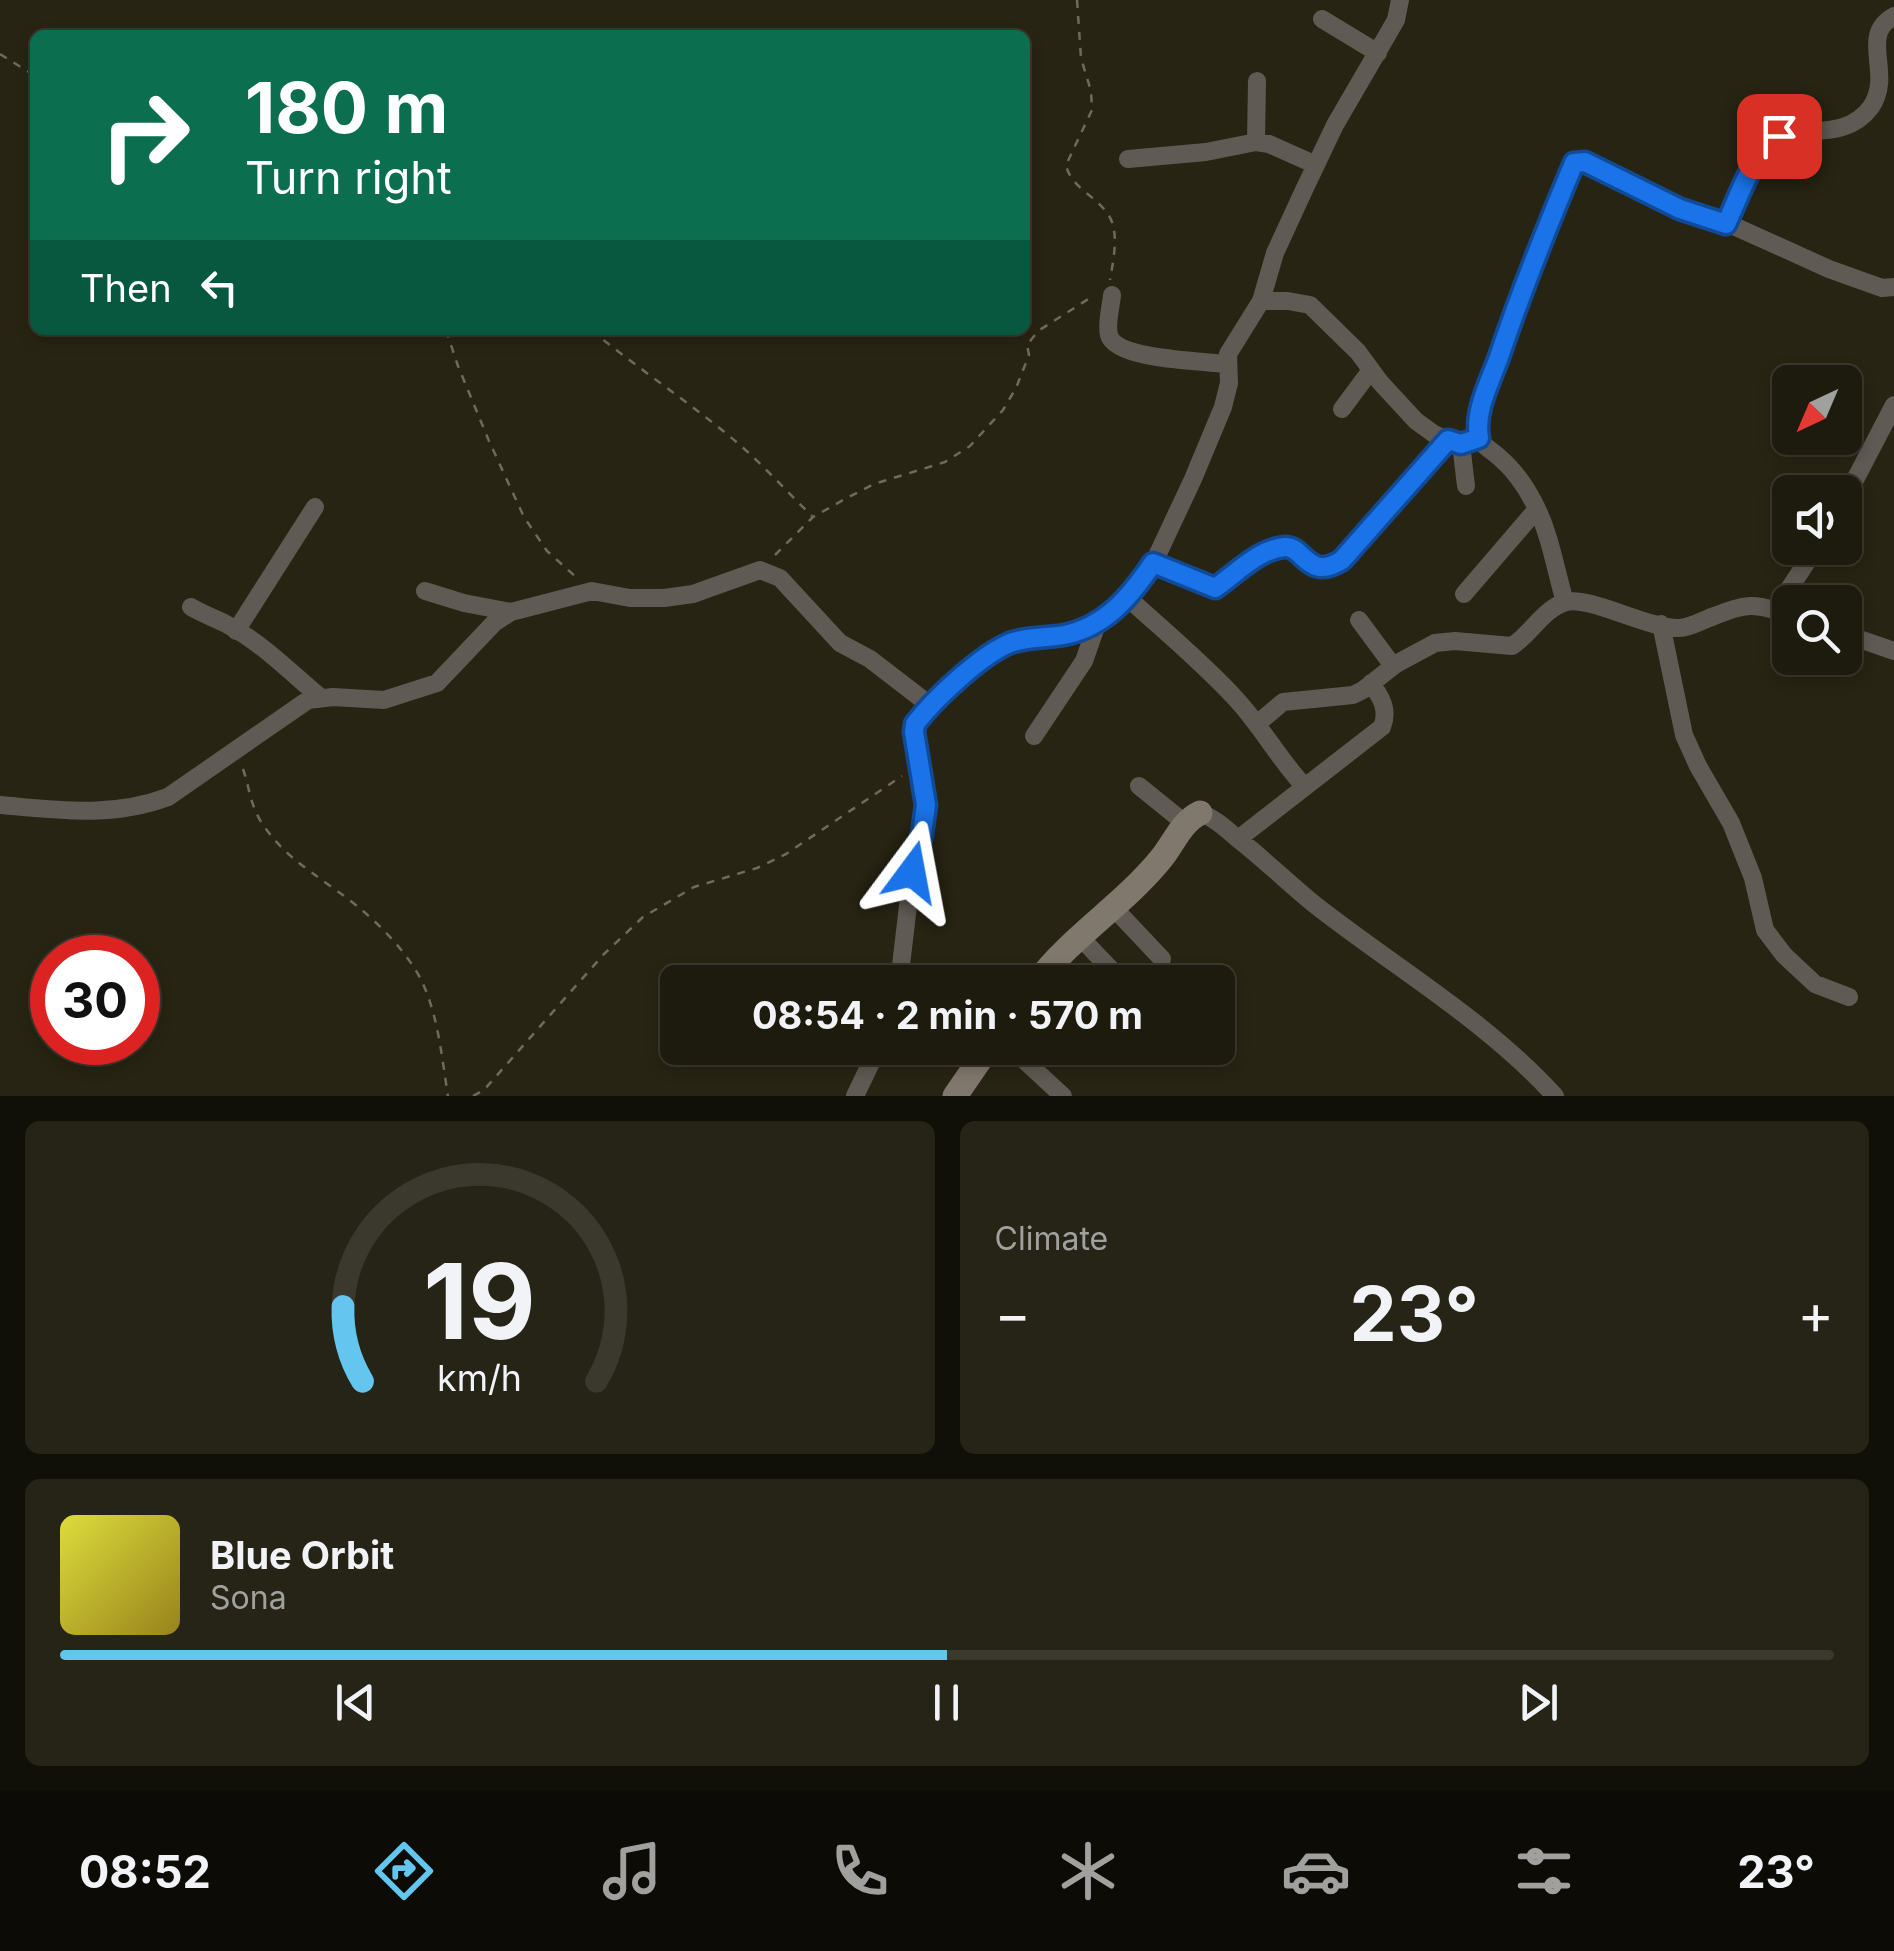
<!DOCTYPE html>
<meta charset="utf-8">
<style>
:root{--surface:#1d1b0e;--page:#252417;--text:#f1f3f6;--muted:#a0a19e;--line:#3b392e;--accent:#64c5ee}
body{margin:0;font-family:Inter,sans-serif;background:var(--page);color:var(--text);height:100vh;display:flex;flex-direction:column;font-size:38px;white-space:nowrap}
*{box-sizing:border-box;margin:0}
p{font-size:32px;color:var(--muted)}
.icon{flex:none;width:55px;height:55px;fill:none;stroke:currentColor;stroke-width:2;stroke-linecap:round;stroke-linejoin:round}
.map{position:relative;height:1096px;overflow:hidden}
.panel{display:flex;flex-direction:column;gap:25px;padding:25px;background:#100f08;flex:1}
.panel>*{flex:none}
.hud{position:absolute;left:30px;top:30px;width:1000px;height:305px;border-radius:15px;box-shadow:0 5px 15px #0003,0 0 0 2px var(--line);background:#0b6e4f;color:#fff;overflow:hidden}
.needle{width:65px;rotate:224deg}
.buttons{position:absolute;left:1772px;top:365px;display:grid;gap:20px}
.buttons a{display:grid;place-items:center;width:90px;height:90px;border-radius:15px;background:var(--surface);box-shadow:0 5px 15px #0003,0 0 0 2px var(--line);font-size:50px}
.speed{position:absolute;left:30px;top:935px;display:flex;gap:20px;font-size:50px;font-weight:700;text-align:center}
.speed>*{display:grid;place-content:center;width:130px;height:130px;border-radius:50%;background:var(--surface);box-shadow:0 5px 15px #0003,0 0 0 2px var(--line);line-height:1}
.speed .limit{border:15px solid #d22;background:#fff;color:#111}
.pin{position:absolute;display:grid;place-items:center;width:85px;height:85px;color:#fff;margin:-42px;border-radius:20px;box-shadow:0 5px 15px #0006}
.me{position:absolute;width:110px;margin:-55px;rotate:13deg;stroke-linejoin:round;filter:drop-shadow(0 0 8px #0008)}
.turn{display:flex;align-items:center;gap:35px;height:210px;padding:0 50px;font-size:45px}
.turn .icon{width:130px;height:130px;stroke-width:2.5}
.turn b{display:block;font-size:70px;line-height:85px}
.then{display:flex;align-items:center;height:95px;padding:0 50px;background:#0003;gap:20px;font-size:38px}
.big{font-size:75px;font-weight:700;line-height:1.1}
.panel .tile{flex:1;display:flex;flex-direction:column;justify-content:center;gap:15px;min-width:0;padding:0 35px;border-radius:15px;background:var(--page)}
.panel .dial{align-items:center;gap:0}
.dial svg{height:260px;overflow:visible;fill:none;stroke:var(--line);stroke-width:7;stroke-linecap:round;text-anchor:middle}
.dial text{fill:var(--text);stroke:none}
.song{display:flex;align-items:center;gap:30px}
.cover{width:120px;height:120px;border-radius:15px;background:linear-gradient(135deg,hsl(60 70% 55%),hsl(50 70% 35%))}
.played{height:10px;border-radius:5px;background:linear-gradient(90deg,var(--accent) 50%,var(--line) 50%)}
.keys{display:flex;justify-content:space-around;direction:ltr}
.heat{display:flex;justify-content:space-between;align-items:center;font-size:55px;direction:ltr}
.panel .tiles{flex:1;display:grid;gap:25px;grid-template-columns:1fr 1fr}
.tile:last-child{grid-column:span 2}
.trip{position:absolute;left:660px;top:965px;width:575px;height:100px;border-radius:15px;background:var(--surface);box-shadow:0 5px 15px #0003,0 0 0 2px var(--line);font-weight:700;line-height:100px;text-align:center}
.tabs{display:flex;height:160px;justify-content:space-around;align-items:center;background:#0c0b06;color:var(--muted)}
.tabs .icon{width:70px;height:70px}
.tabs .active{color:var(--accent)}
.tabs b{font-size:45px;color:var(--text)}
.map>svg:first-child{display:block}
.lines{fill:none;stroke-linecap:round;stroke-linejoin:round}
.path{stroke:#6d6b5c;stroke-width:2.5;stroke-dasharray:8 8;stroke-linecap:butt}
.street{stroke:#5f5a53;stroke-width:18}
.secondary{stroke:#81786d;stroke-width:25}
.route-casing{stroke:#114b97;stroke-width:25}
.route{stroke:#1a73e8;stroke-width:18}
</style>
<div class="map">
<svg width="1894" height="1096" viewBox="0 0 1894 1096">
<rect width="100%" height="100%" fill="#272413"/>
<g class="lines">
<!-- path -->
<path class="path" d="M1077 0 1081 58 1091 91 1092 110 1066 165C1071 190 1103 198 1112 222 1118 239 1113 262 1110 280
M0 54 35 76
M446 330 458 366 489 441 524 517 547 551 576 577
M591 330C635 366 683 398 728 435 758 459 784 489 812 516
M775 555 813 517 845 499 874 484 945 462 970 446 1003 410 1016 388 1029 355 1027 345 1038 331 1090 298 1095 297
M243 769C249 786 250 803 260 820 280 852 303 866 333 888 362 908 390 933 411 963 437 999 441 1053 448 1096
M473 1096 484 1090 604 954 643 917 694 887 757 868 786 854 902 776"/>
<!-- street -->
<path class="street" d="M1322 19 1378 53
M1256 142 1257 81
M1128 159 1206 152 1256 142 1269 144 1316 165
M1727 224C1738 201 1752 158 1771 142 1795 121 1843 145 1871 107 1894 73 1858 36 1894 16
M1112 295C1111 307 1106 323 1109 335 1116 360 1203 361 1227 364
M1261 301H1288L1310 305 1358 352 1380 382 1416 421 1434 434 1454 443 1461 444 1479 438
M1342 409 1371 370
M1461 444 1466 486
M1845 499 1894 405
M1153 563 1215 588C1236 574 1256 551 1283 548 1294 546 1295 553 1303 558 1320 573 1336 565 1351 552L1447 441
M425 591 464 603 511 612
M1464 594 1537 509
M1127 597C1163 630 1202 662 1236 699 1261 726 1279 759 1304 786
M1565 602C1555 568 1550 532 1533 501 1525 486 1513 469 1500 458 1493 451 1483 447 1479 437 1469 410 1558 201 1574 163L1578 161 1585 162 1680 209 1736 227 1829 269 1882 288 1894 287
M191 607C203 614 214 618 226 624 261 642 290 672 320 697
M1775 610 1816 548
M1359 620 1393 666
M1661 624 1684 735 1698 766 1731 823 1753 878 1765 930 1784 955 1815 984 1849 997
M236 631 315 507
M1845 634 1894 651
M1257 724 1283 702 1353 695 1363 690 1396 664 1435 643 1455 641 1512 646C1530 635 1544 608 1566 602 1590 596 1649 629 1679 628 1688 628 1700 622 1709 618 1746 604 1751 601 1790 615
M1034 736 1084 661 1097 624
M1139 786 1186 824
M0 805C58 810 112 818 168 797L308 700 333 697 384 700 437 683 494 623 511 612 592 591 630 598H664L693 594 760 570 780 578 840 643 870 659 931 706
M1200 813C1215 818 1226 829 1238 839 1264 859 1288 883 1314 904 1394 967 1486 1020 1555 1096
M1238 839 1382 727C1389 710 1381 697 1371 683
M1112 906 1162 959
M1079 936 1123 982
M899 982 912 872 922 834 926 805 915 724 959 680 997 651 1012 642 1066 634 1091 628 1102 621 1124 600 1155 560 1193 479 1223 407 1229 383 1228 354 1261 301 1275 253 1304 190 1335 125 1396 20 1400 0
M1011 1048 1063 1096
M855 1096 878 1048"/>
<!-- secondary -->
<path class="secondary" d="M1037 982C1072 936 1123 905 1160 860 1173 845 1181 822 1200 813
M955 1096 988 1048"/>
</g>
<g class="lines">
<defs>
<path id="route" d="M912 872 922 834 926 805 914 732 915 724C934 699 981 655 1010 643 1026 637 1047 638 1064 635 1105 627 1130 597 1153 563L1215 588C1236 574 1258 549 1285 547 1304 546 1308 582 1342 560L1448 440 1461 444 1479 438C1474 411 1490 382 1499 357 1521 292 1547 227 1574 163L1585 162 1680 209 1726 224C1740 195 1752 154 1779 136"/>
</defs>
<!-- route casing -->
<use href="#route" class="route-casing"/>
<!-- route -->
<use href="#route" class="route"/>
</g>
</svg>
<div class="buttons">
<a><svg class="needle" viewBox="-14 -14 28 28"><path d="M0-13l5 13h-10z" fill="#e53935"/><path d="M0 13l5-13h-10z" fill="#a0a19e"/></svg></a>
<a><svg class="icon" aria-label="sound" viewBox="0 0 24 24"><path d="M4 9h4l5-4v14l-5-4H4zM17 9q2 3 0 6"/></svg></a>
<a><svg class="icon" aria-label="search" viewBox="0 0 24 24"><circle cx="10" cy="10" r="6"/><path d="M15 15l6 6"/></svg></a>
</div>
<div class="speed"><div class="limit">30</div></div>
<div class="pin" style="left:1779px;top:136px;background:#d93025"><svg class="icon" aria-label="arrive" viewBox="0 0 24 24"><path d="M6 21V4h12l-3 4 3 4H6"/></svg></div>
<svg class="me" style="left:912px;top:872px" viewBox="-20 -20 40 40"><path d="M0-17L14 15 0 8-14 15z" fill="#1a73e8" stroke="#fff" stroke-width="4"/></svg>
<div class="trip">08:54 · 2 min · 570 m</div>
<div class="hud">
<div class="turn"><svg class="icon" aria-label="right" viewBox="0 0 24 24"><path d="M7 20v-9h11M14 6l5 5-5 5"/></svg><div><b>180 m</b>Turn right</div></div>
<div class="then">Then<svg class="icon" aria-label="left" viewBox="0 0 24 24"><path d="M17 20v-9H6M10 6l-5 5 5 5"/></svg></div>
</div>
</div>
<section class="panel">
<div class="tiles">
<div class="tile dial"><svg viewBox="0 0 100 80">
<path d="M14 69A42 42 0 1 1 86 69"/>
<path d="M14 69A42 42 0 0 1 8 46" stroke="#64c5ee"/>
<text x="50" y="56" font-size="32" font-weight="700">19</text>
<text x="50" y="72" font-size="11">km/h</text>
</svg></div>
<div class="tile"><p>Climate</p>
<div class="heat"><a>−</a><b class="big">23°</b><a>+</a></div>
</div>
<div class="tile">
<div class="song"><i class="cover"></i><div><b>Blue Orbit</b><p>Sona</p></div></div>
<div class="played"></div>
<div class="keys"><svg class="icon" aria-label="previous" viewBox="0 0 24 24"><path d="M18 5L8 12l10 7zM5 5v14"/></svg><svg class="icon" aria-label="pause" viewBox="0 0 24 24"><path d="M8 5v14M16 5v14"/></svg><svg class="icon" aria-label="next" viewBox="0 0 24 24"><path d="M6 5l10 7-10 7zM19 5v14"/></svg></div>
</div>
</div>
</section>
<nav class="tabs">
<b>08:52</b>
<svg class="icon active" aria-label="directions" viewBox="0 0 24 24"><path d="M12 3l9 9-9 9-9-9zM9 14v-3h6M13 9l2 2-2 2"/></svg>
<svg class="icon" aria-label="music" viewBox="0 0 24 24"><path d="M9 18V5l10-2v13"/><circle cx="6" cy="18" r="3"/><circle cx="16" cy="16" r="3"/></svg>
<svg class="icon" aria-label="phone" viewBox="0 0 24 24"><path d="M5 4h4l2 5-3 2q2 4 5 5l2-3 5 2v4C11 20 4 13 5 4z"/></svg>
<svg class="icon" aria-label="climate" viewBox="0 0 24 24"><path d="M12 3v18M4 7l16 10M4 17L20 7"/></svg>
<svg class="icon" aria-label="car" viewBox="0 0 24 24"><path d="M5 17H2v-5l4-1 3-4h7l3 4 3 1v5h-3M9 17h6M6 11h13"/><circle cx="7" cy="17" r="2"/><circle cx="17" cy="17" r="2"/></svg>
<svg class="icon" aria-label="filters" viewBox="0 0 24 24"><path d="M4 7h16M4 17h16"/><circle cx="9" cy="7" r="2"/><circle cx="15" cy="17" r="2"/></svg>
<b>23°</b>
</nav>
